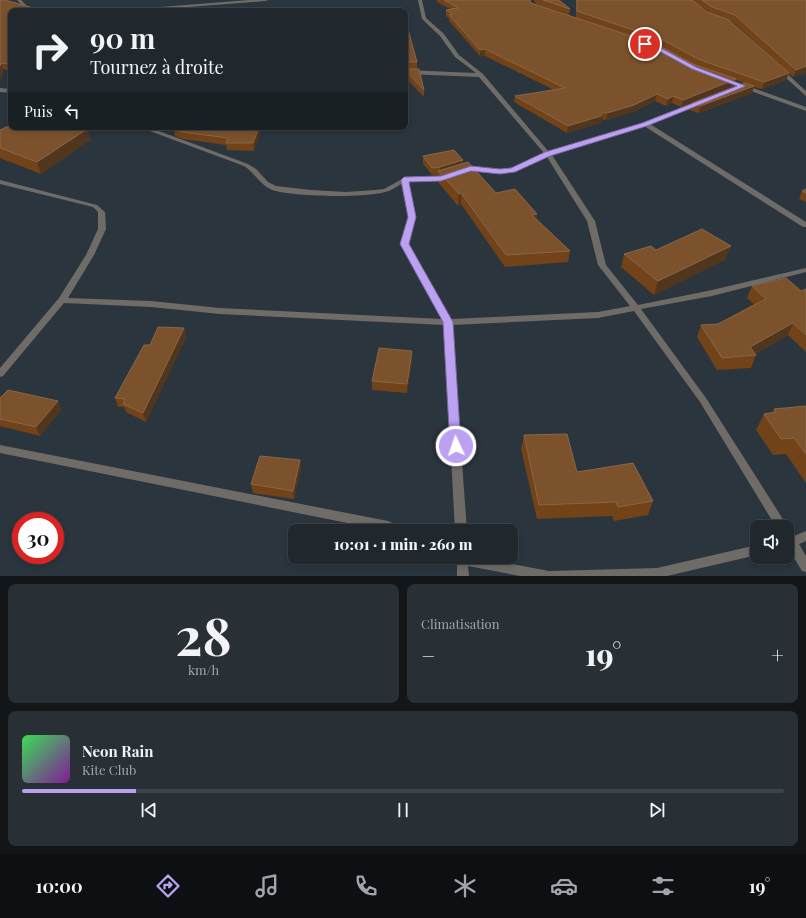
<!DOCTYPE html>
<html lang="fr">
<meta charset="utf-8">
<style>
:root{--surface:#20282e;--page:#283036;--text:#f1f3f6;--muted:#a2a6aa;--line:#3d444a;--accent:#bca0f2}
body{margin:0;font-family:"Playfair Display",serif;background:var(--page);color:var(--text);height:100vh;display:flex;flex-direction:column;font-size:15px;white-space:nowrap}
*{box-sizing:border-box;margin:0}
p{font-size:13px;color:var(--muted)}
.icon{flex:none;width:22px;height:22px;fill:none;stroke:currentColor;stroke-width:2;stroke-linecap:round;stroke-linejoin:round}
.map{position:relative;height:576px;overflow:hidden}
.panel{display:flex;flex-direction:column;gap:8px;padding:8px;background:#121619;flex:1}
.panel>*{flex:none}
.top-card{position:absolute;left:8px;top:8px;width:400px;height:122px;border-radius:8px;box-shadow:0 2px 6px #0003,0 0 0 1px var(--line);background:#20282e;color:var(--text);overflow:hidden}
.buttons{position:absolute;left:750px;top:520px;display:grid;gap:8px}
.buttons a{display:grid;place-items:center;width:44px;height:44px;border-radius:8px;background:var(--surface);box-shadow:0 2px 6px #0003,0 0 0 1px var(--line);font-size:20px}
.speed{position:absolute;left:12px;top:512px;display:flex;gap:8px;font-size:20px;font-weight:700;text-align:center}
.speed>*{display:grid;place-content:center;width:52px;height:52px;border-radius:50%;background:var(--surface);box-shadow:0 2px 6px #0003,0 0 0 1px var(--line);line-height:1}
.speed .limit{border:6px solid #d22;background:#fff;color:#111}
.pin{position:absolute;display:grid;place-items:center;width:34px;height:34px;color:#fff;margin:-17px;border:2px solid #fff;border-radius:50%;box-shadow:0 1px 4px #0007}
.me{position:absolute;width:44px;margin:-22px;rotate:357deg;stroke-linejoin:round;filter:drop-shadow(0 0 3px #0008)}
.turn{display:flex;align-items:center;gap:14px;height:84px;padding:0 16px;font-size:18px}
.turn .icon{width:52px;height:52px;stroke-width:2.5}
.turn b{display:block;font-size:28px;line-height:34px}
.then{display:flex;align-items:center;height:38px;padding:0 16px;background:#0003;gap:8px;font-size:15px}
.big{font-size:30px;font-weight:800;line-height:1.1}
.panel .widget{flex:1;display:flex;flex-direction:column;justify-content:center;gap:6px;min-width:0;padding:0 14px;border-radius:8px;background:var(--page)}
.panel .dial{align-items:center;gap:0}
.dial b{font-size:52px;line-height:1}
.song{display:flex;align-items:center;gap:12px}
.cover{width:48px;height:48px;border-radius:6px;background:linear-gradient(135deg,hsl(130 70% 55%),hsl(290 70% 35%))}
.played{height:4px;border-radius:2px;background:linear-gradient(90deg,var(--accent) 15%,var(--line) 15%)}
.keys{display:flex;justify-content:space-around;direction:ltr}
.heat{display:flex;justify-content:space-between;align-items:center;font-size:22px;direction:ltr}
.panel .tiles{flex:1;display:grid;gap:8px;grid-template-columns:1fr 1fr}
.widget:last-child{grid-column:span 2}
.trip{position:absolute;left:288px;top:524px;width:230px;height:40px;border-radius:8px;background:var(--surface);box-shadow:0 2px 6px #0003,0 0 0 1px var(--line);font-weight:800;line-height:40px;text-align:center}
.tab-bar{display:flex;height:64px;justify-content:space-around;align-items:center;background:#0d1012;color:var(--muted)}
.tab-bar .icon{width:28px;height:28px}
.tab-bar .on{color:var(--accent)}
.tab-bar b{font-size:18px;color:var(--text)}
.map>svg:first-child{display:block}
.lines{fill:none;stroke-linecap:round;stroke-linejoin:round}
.minor{fill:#6f6b67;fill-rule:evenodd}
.wall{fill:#724218;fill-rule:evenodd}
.shaded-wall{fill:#51361e}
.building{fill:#7c522c;stroke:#896647}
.route{fill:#bca0f2;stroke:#7a689d}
</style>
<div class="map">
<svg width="806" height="576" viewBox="0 0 806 576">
<rect width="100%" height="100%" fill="#2b353d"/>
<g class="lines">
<!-- minor -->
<path class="minor" d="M17 0H21L30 9 37 11H27Z
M249 0H268L266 1 138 11H119L121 10Z
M418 0H422L426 18 444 34 459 55 483 74 549 152 643 123 698 102H702V104L650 124 806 222V227H803L644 126 552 155 595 221 606 265 638 305 712 290 806 268V272L712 296 641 309 706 398 786 524 788 527 787 528V527H776L700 402 634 311 598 318 452 325 467 531H455L444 325 220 314 151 307 64 303 3 376 0 377V368L59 298 86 255 98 229V212L93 207 0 184V180L97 205 105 212 106 229 94 255 68 298 151 301 220 308 442 319 401 244 408 217 401 184C396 187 391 191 385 192 364 198 293 197 272 190 260 185 254 172 244 166L139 127H148L248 164 256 169 268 182 276 186 311 190 346 192 375 190 384 189 404 178 416 176H450V178L408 181 416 217 409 244 451 319 598 312 630 306 598 265 587 221 547 157 512 172 500 174 472 170 464 173 462 172V170C476 163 485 170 499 170 514 170 531 159 544 153L479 77 405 74V70L476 73 455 57 440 36 422 19Z
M778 69H782L806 91V96L778 71Z
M724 79H728L806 107V111L724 81Z
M0 88 11 89V93L0 92Z
M0 445 388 521 403 528 405 531H387L0 453Z
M787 530 791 531 794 536 806 531V541L799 544 806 556V572L802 571 788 548H787Z
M757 545V555L667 576H520L468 566 469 576H457V563L451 561 449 557H474L549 571 657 568Z"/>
</g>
<!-- wall -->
<path class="wall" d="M0 0 11 11V71L3 69 1 78 0 79Z
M437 0H530L531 3 576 18V0H692L707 12 710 13 692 0H806V73L793 77 789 73 786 80 762 89 754 87 752 93 699 113 690 110 692 103 745 83 736 80 734 86 681 107 672 103 666 106 655 101 633 112 606 120 602 119 600 123 567 133 514 102 515 96 554 90 485 56H480L449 21V18L446 16V10L450 9 437 2ZM730 21 733 22 784 68ZM659 46 661 47 694 64Z
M534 0H559L570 9 569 15 536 4Z
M405 22 417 62V69H405Z
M405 69 424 90V97L405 77Z
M11 127H97L88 132 90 140 41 174 0 158V130Z
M176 127H262L254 151 227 150 226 145 183 139 175 136 174 129Z
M423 156 463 160 462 164 496 193 537 214 536 220 570 251 568 262 505 267 461 204 458 206 438 182V175H432L423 164Z
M806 189V202L799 199 802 191Z
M656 250 726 259 654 295 621 267 624 254Z
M752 286 801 291 806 289V352L788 335 755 354 756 355 751 368 717 370 697 337 701 325 718 324 754 304 747 298Z
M184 328 186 337 146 422 126 412 124 407H118L115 398 150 345Z
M412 360 407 393 372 390V381Z
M0 398 61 410 40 436 0 426Z
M806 406V483L786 454 773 455 756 430 764 414 773 413 774 409Z
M524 435 577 472 653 501 648 515 614 521 612 516 537 519 521 449Z
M300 460 301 469 294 499 253 493 251 484Z"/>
<!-- shaded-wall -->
<path class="shaded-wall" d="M485 49V56H480V50Z
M1 63 3 69 1 78 0 79V66Z
M806 66V73L793 77 796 70Z
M789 73 786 80 762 89 764 82Z
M736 79 734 86 681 107 683 100Z
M754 86 752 93 699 113 700 106Z
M657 94 655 101 633 112 606 120 607 113Z
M673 96 672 103 666 106 668 99Z
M603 112 602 119 600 123 567 133 568 126Z
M75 127H97L88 132 90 140 41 174 37 162Z
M259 127H262L254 151 253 143Z
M463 160 462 167 440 173V167Z
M461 193V204L458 206 459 194Z
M537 214 536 226 532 215Z
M731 246 726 259 654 295 658 281Z
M793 323 788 335 752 356 750 347Z
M184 328 186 337 146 422 143 413Z
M412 351V360L407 393V384Z
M58 401 61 410 40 436 36 427Z
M300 460 301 469 294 499 293 491Z"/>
<!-- building -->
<path class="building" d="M0 0H5L44 11H11V64L1 63 0 66Z
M444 0H530L531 3 658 45 693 64 736 79 683 100 673 96 668 99 657 94 634 105 607 113 603 112 601 116 568 126 515 96 565 88 485 49 480 50 449 15 453 14 446 10 458 8Z
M543 0H559L570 9Z
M577 0H692L707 12 729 20 789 73 764 82 698 59 663 40 577 11Z
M702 0H806V66L796 70 735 15 712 7Z
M405 22H406L417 62H405Z
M405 69H419L424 90 405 70Z
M745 83 754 86 700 106 692 103Z
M11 125V127H78L87 129 37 162 0 148V130Z
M176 127H259L253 143H226L228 138 182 132 174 129Z
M454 150 463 160 440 167 432 168 423 156Z
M468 162 496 193 515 189 537 214 532 215 570 251 506 255 461 193 459 194 438 171Z
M806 189V193L802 191Z
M702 229 731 246 658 281 624 254 651 246 656 250Z
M786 278 801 291 806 289V335L793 323 750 347 756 355 722 358 701 325 718 324 766 299 752 286Z
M158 327 184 328 143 413 123 404 125 399 115 398 144 345H150Z
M379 348 412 351 407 384 372 381Z
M8 390 58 401 36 427 0 419V398Z
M806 406V454L794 438 781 439 764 414 776 412 774 409Z
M567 434 577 472 633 463 653 501 618 507 616 502 539 505 524 435Z
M260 456 300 460 293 491 251 484Z"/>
<!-- route -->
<path class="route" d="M643 43 661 48 696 67 746 86 647 126 550 156 515 172 500 174 471 171 441 181 409 182 416 217 409 244 453 322 461 446 460 449 456 450 452 449 450 446 443 322 400 244 408 217 401 180 404 177 441 176 471 166 500 169 511 168 545 152 642 123 737 86 692 69 657 50 643 45Z"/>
</svg>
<div class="buttons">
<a><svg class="icon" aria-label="sound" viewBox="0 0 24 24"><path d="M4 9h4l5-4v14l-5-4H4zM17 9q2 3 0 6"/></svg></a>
</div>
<div class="speed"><div class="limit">30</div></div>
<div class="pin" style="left:645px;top:44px;background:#d93025"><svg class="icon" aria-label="arrive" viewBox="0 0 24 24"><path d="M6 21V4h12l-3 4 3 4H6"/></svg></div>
<svg class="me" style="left:456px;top:446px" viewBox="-20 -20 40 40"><circle r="17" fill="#bca0f2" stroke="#fff" stroke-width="3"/><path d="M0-11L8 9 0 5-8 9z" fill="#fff"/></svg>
<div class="trip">10:01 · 1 min · 260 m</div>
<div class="top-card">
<div class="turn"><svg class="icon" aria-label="right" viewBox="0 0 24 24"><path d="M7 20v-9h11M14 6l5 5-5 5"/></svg><div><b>90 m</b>Tournez à droite</div></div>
<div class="then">Puis<svg class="icon" aria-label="left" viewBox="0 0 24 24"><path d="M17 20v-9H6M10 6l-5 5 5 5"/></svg></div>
</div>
</div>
<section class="panel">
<div class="tiles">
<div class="widget dial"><b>28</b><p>km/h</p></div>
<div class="widget"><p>Climatisation</p>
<div class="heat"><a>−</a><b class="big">19°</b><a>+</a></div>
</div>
<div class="widget">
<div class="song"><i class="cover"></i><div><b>Neon Rain</b><p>Kite Club</p></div></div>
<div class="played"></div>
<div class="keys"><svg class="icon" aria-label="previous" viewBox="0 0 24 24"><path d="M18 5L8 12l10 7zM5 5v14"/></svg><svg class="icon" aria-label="pause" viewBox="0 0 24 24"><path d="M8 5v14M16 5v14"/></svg><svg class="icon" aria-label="next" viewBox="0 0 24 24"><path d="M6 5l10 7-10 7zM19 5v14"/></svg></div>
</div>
</div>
</section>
<nav class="tab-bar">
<b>10:00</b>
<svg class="icon on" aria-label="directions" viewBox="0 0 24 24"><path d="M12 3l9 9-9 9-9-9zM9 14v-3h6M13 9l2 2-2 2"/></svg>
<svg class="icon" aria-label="music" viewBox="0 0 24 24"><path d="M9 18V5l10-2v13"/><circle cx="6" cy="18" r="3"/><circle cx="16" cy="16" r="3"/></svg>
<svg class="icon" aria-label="phone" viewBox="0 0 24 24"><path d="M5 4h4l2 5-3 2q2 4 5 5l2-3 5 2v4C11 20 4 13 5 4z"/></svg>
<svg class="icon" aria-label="climate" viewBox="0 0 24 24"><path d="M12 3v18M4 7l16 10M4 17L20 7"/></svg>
<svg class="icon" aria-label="car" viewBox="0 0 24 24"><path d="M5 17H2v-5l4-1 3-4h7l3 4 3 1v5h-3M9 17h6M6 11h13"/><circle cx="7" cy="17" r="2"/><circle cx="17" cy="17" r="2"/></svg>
<svg class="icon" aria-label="filters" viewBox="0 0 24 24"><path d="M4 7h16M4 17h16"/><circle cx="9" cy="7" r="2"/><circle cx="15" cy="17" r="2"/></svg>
<b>19°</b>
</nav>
